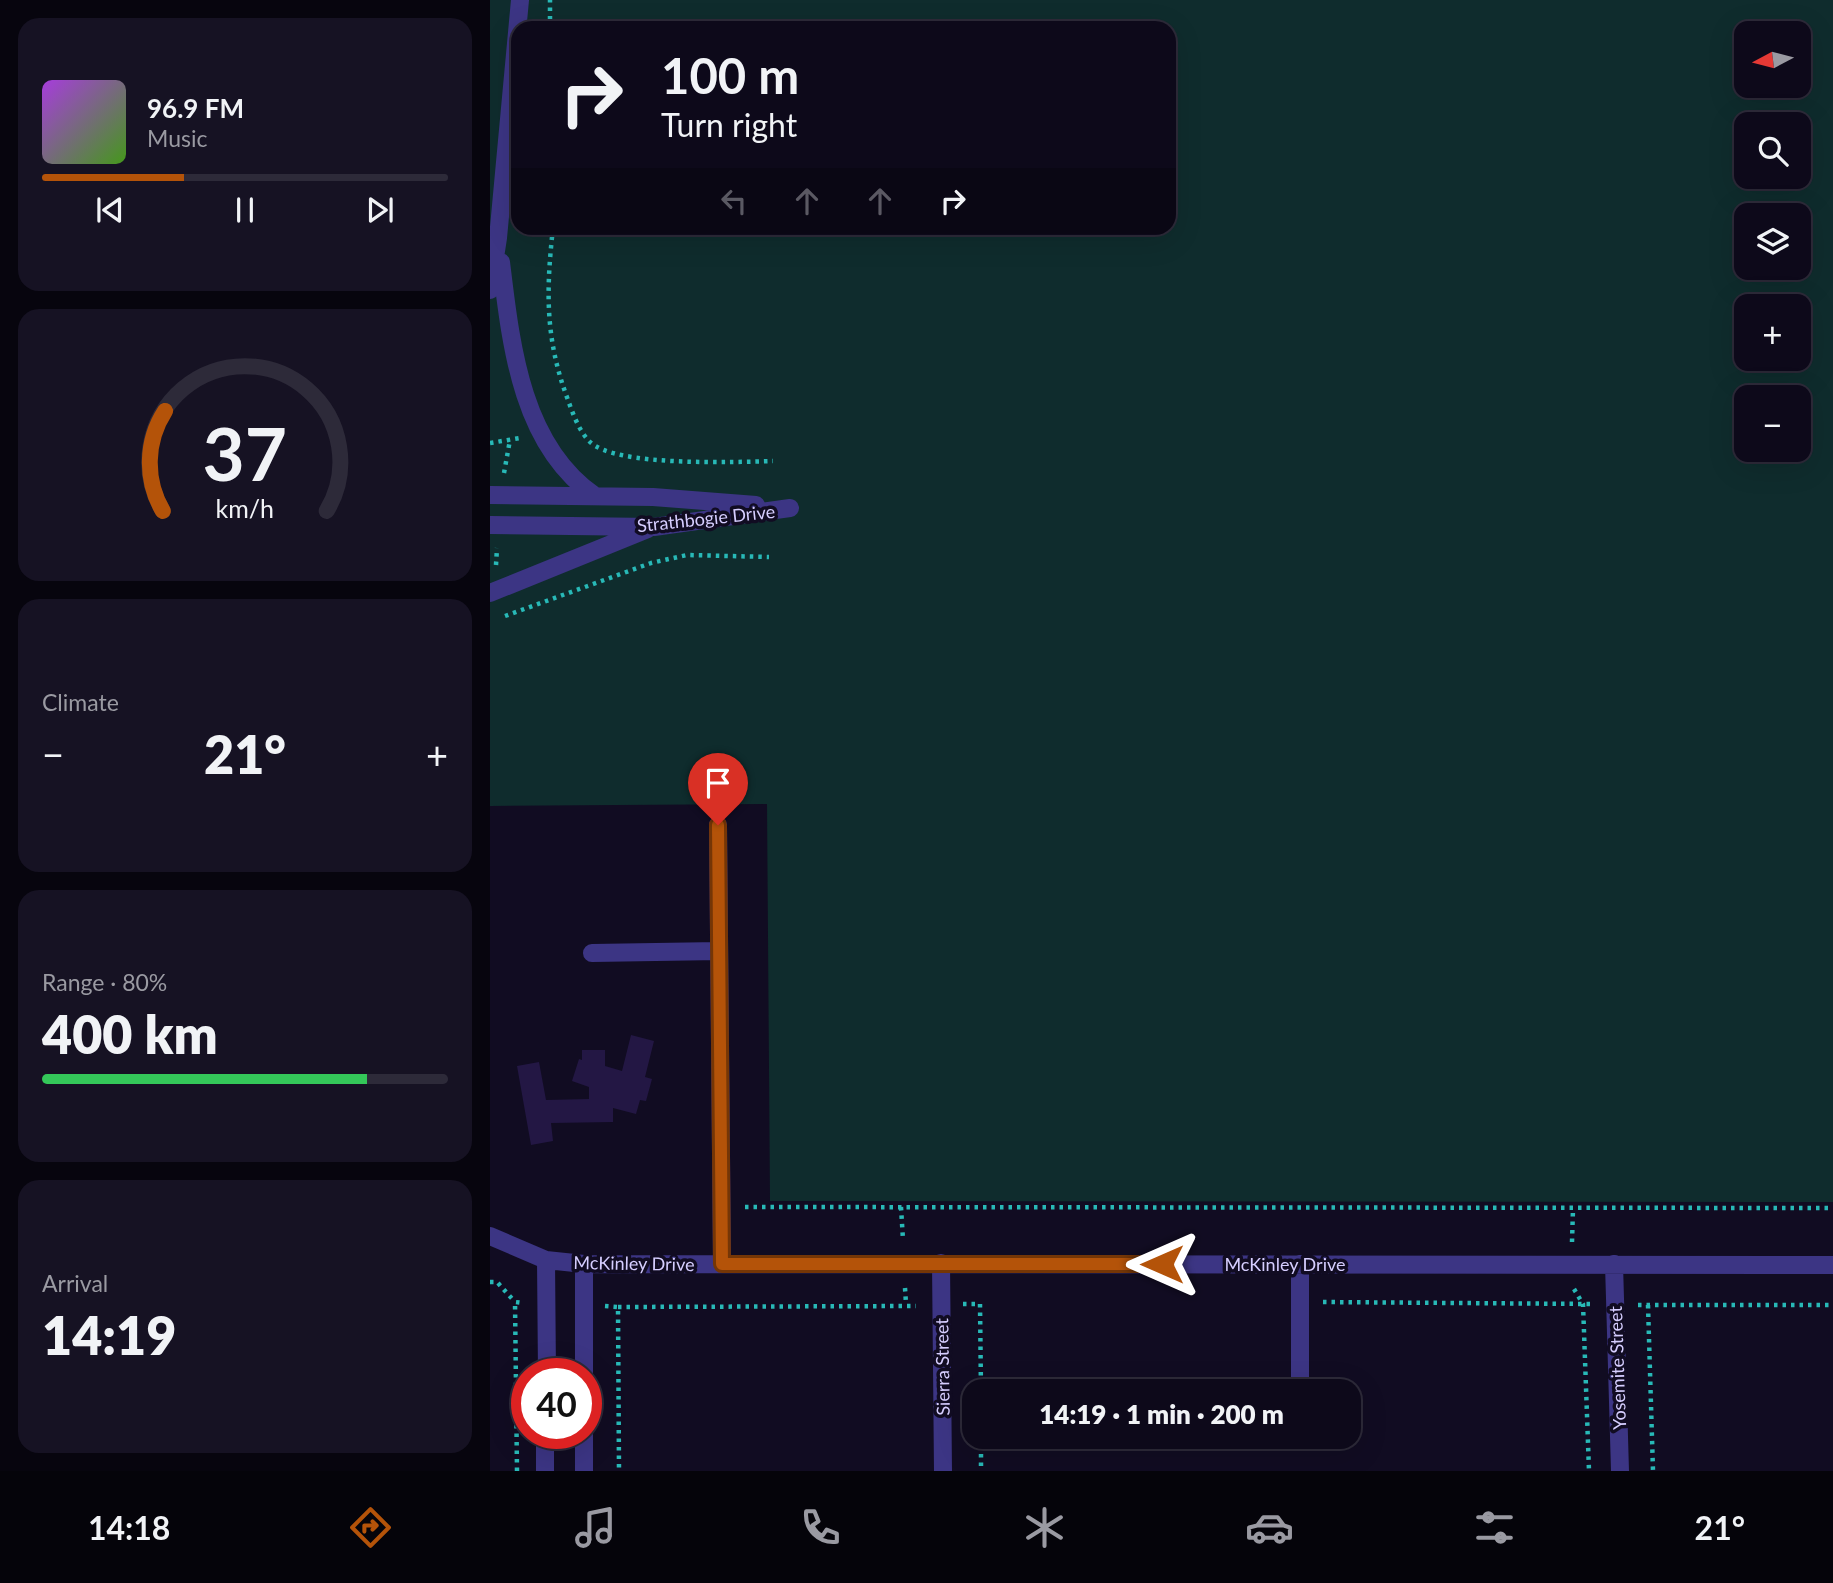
<!DOCTYPE html>
<meta charset="utf-8">
<style>
:root{--surface:#0d091a;--page:#161223;--text:#f1f3f6;--muted:#9a9aa2;--line:#2d2a39;--accent:#b45309}
body{margin:0;font-family:Lato,sans-serif;background:var(--page);color:var(--text);height:100vh;display:flex;flex-direction:column;font-size:26px;white-space:nowrap}
*{box-sizing:border-box;margin:0}
p{font-size:23px;color:var(--muted)}
.icon{flex:none;width:38px;height:38px;fill:none;stroke:currentColor;stroke-width:2;stroke-linecap:round;stroke-linejoin:round}
.map{position:relative;flex:1;overflow:hidden}
.details{display:flex;flex-direction:column;gap:18px;padding:18px;background:#07050e;width:490px}
.details>*{flex:none}
.guide{position:absolute;left:21px;top:21px;width:665px;height:214px;border-radius:21px;box-shadow:0 7px 28px #0002,0 0 0 2px var(--line);background:#0d091a;color:var(--text);overflow:hidden}
.needle{width:46px;rotate:263deg}
.controls{position:absolute;left:1244px;top:21px;display:grid;gap:14px}
.controls a{display:grid;place-items:center;width:77px;height:77px;border-radius:14px;background:var(--surface);box-shadow:0 7px 28px #0002,0 0 0 2px var(--line);font-size:35px}
.speed{position:absolute;left:21px;top:1358px;display:flex;gap:14px;font-size:35px;font-weight:700;text-align:center}
.speed>*{display:grid;place-content:center;width:91px;height:91px;border-radius:50%;background:var(--surface);box-shadow:0 7px 28px #0002,0 0 0 2px var(--line);line-height:1}
.speed .limit{border:10px solid #d22;background:#fff;color:#111}
.pin{position:absolute;display:grid;place-items:center;width:60px;height:60px;color:#fff;margin:-72px -30px;border-radius:50% 50% 50% 0;rotate:-45deg;box-shadow:0 0 7px #0007}
.pin .icon{rotate:45deg}
.me{position:absolute;width:77px;margin:-38px;rotate:270deg;stroke-linejoin:round;filter:drop-shadow(0 0 5px #0008)}
.turn{display:flex;align-items:center;gap:24px;height:147px;padding:0 35px;font-size:32px}
.turn .icon{width:91px;height:91px;stroke-width:2.5}
.turn b{display:block;font-size:49px;line-height:60px}
.lanes{display:flex;align-items:center;height:66px;padding:0 35px;background:#0003;justify-content:center;gap:35px;direction:ltr}
.lanes .off{opacity:.35}
.big{font-size:52px;font-weight:800;line-height:1.1}
.details .card{flex:1;display:flex;flex-direction:column;justify-content:center;gap:10px;min-width:0;padding:0 24px;border-radius:21px;background:var(--page)}
.details .dial{align-items:center;gap:0}
.dial svg{height:182px;overflow:visible;fill:none;stroke:var(--line);stroke-width:7;stroke-linecap:round;text-anchor:middle}
.dial text{fill:var(--text);stroke:none}
.song{display:flex;align-items:center;gap:21px}
.cover{width:84px;height:84px;border-radius:10px;background:linear-gradient(135deg,hsl(280 70% 55%),hsl(100 70% 35%))}
.played{height:7px;border-radius:4px;background:linear-gradient(90deg,var(--accent) 35%,var(--line) 35%)}
.keys{display:flex;justify-content:space-around;direction:ltr}
.heat{display:flex;justify-content:space-between;align-items:center;font-size:38px;direction:ltr}
.charge{height:10px;border-radius:5px;background:linear-gradient(90deg,#34c759 80%,var(--line) 0)}
.trip{position:absolute;left:472px;top:1379px;width:399px;height:70px;border-radius:21px;background:var(--surface);box-shadow:0 7px 28px #0002,0 0 0 2px var(--line);font-weight:800;line-height:70px;text-align:center}
.menu{display:flex;height:112px;justify-content:space-around;align-items:center;background:#05040a;color:var(--muted)}
.menu .icon{width:49px;height:49px}
.menu .active{color:var(--accent)}
.menu b{font-size:32px;color:var(--text)}
main{display:flex;flex:1;min-height:0}
.map>svg:first-child{display:block}
.green{fill:#0f2c2d;fill-rule:evenodd}
.building{fill:#231744}
.lines{fill:none;stroke-linecap:round;stroke-linejoin:round}
.path{stroke:#28b9b7;stroke-width:4.5;stroke-dasharray:3.5 5;stroke-linecap:butt}
.minor{stroke:#3c3584;stroke-width:18}
.route-casing{stroke:#753606;stroke-width:18}
.route{stroke:#b45309;stroke-width:12}
.labels{text-anchor:middle;dominant-baseline:central;stroke-width:7;stroke-linejoin:round;paint-order:stroke}
.street-label{font-size:18px;fill:#d6ceff;stroke:#110c22}
</style>
<main>
<section class="details">
<div class="card">
<div class="song"><i class="cover"></i><div><b>96.9 FM</b><p>Music</p></div></div>
<div class="played"></div>
<div class="keys"><svg class="icon" aria-label="previous" viewBox="0 0 24 24"><path d="M18 5L8 12l10 7zM5 5v14"/></svg><svg class="icon" aria-label="pause" viewBox="0 0 24 24"><path d="M8 5v14M16 5v14"/></svg><svg class="icon" aria-label="next" viewBox="0 0 24 24"><path d="M6 5l10 7-10 7zM19 5v14"/></svg></div>
</div>
<div class="card dial"><svg viewBox="0 0 100 80">
<path d="M14 69A42 42 0 1 1 86 69"/>
<path d="M14 69A42 42 0 0 1 15 25" stroke="#b45309"/>
<text x="50" y="56" font-size="32" font-weight="700">37</text>
<text x="50" y="72" font-size="11">km/h</text>
</svg></div>
<div class="card"><p>Climate</p>
<div class="heat"><a>−</a><b class="big">21°</b><a>+</a></div>
</div>
<div class="card"><p>Range · 80%</p><b class="big">400 km</b><div class="charge"></div></div>
<div class="card"><p>Arrival</p><b class="big">14:19</b></div>
</section>
<div class="map">
<svg width="1343" height="1471" viewBox="0 0 1343 1471">
<rect width="100%" height="100%" fill="#110c22"/>
<!-- green -->
<path class="green" d="M0 0H1343V1202L280 1201 277 804 0 806ZM28 28H679V228H28ZM1256 33H1309V86H1256ZM1256 124H1309V177H1256ZM1256 215H1309V268H1256ZM1256 306H1309V359H1256ZM1256 397H1309V450H1256Z"/>
<!-- building -->
<path class="building" d="M141 1035 164 1041 155 1077 162 1079 156 1101 150 1100 146 1114 123 1108V1122L61 1123 63 1141 41 1145 27 1066 49 1062 56 1100 99 1099V1087L82 1081 89 1059 92 1060V1050H115V1066L132 1071Z"/>
<g class="lines">
<!-- path -->
<path class="path" d="M60 28V0
M63 228C56 291 55 339 78 400 83 414 89 431 100 442 126 467 246 462 283 461
M0 443 30 438
M14 473 20 440
M6 565 7 548
M15 616 161 563 197 555 279 557
M255 1207 1343 1208
M411 1207 413 1240
M1082 1242 1083 1209
M0 1282H7L25 1302
M415 1288 416 1304
M1084 1289 1093 1304 1099 1471
M833 1302 1104 1304
M473 1304H490L491 1391
M1148 1305H1343
M1158 1305 1163 1471
M115 1306 128 1307 129 1471
M128 1307 426 1306
M491 1437V1471
M27 1471 25 1302 33 1303"/>
<!-- minor -->
<path class="minor" d="M11 262C21 345 31 445 105 496
M0 290 8 238 30 0
M0 495 163 497 266 505
M0 525 164 527 300 508
M0 593 158 529
M228 825 232 1263
M102 953 229 951
M0 1236 56 1260 94 1264 1343 1265
M56 1260 57 1374
M451 1263 453 1471
M94 1264V1374
M810 1264V1391
M1124 1264 1130 1471
M55 1471V1433
M94 1471V1433"/>
</g>
<g class="lines">
<defs>
<path id="route" d="M228 825 232 1264H672"/>
</defs>
<!-- route casing -->
<use href="#route" class="route-casing"/>
<!-- route -->
<use href="#route" class="route"/>
</g>
<g class="labels">
<!-- street labels -->
<g class="street-label">
<text transform="translate(216 518) rotate(-6)">Strathbogie Drive</text>
<text transform="translate(144 1263) rotate(1)">McKinley Drive</text>
<text x="795" y="1264">McKinley Drive</text>
<text transform="translate(452 1367) rotate(-91)">Sierra Street</text>
<text transform="translate(1127 1368) rotate(-92)">Yosemite Street</text>
</g>
</g>
</svg>
<div class="controls">
<a><svg class="needle" viewBox="-14 -14 28 28"><path d="M0-13l5 13h-10z" fill="#e53935"/><path d="M0 13l5-13h-10z" fill="#9a9aa2"/></svg></a>
<a><svg class="icon" aria-label="search" viewBox="0 0 24 24"><circle cx="10" cy="10" r="6"/><path d="M15 15l6 6"/></svg></a>
<a><svg class="icon" aria-label="layers" viewBox="0 0 24 24"><path d="M12 4l9 5-9 5-9-5zM3 14l9 5 9-5"/></svg></a>
<a>+</a>
<a>−</a>
</div>
<div class="speed"><div class="limit">40</div></div>
<div class="pin" style="left:228px;top:825px;background:#d93025"><svg class="icon" aria-label="arrive" viewBox="0 0 24 24"><path d="M6 21V4h12l-3 4 3 4H6"/></svg></div>
<svg class="me" style="left:672px;top:1264px" viewBox="-20 -20 40 40"><path d="M0-17L14 15 0 8-14 15z" fill="#b45309" stroke="#fff" stroke-width="4"/></svg>
<div class="trip">14:19 · 1 min · 200 m</div>
<div class="guide">
<div class="turn"><svg class="icon" aria-label="right" viewBox="0 0 24 24"><path d="M7 20v-9h11M14 6l5 5-5 5"/></svg><div><b>100 m</b>Turn right</div></div>
<div class="lanes"><svg class="icon off" aria-label="left" viewBox="0 0 24 24"><path d="M17 20v-9H6M10 6l-5 5 5 5"/></svg><svg class="icon off" aria-label="ahead" viewBox="0 0 24 24"><path d="M12 20V5M6 11l6-6 6 6"/></svg><svg class="icon off" aria-label="ahead" viewBox="0 0 24 24"><path d="M12 20V5M6 11l6-6 6 6"/></svg><svg class="icon" aria-label="right" viewBox="0 0 24 24"><path d="M7 20v-9h11M14 6l5 5-5 5"/></svg></div>
</div>
</div>
</main>
<nav class="menu">
<b>14:18</b>
<svg class="icon active" aria-label="directions" viewBox="0 0 24 24"><path d="M12 3l9 9-9 9-9-9zM9 14v-3h6M13 9l2 2-2 2"/></svg>
<svg class="icon" aria-label="music" viewBox="0 0 24 24"><path d="M9 18V5l10-2v13"/><circle cx="6" cy="18" r="3"/><circle cx="16" cy="16" r="3"/></svg>
<svg class="icon" aria-label="phone" viewBox="0 0 24 24"><path d="M5 4h4l2 5-3 2q2 4 5 5l2-3 5 2v4C11 20 4 13 5 4z"/></svg>
<svg class="icon" aria-label="climate" viewBox="0 0 24 24"><path d="M12 3v18M4 7l16 10M4 17L20 7"/></svg>
<svg class="icon" aria-label="car" viewBox="0 0 24 24"><path d="M5 17H2v-5l4-1 3-4h7l3 4 3 1v5h-3M9 17h6M6 11h13"/><circle cx="7" cy="17" r="2"/><circle cx="17" cy="17" r="2"/></svg>
<svg class="icon" aria-label="filters" viewBox="0 0 24 24"><path d="M4 7h16M4 17h16"/><circle cx="9" cy="7" r="2"/><circle cx="15" cy="17" r="2"/></svg>
<b>21°</b>
</nav>
